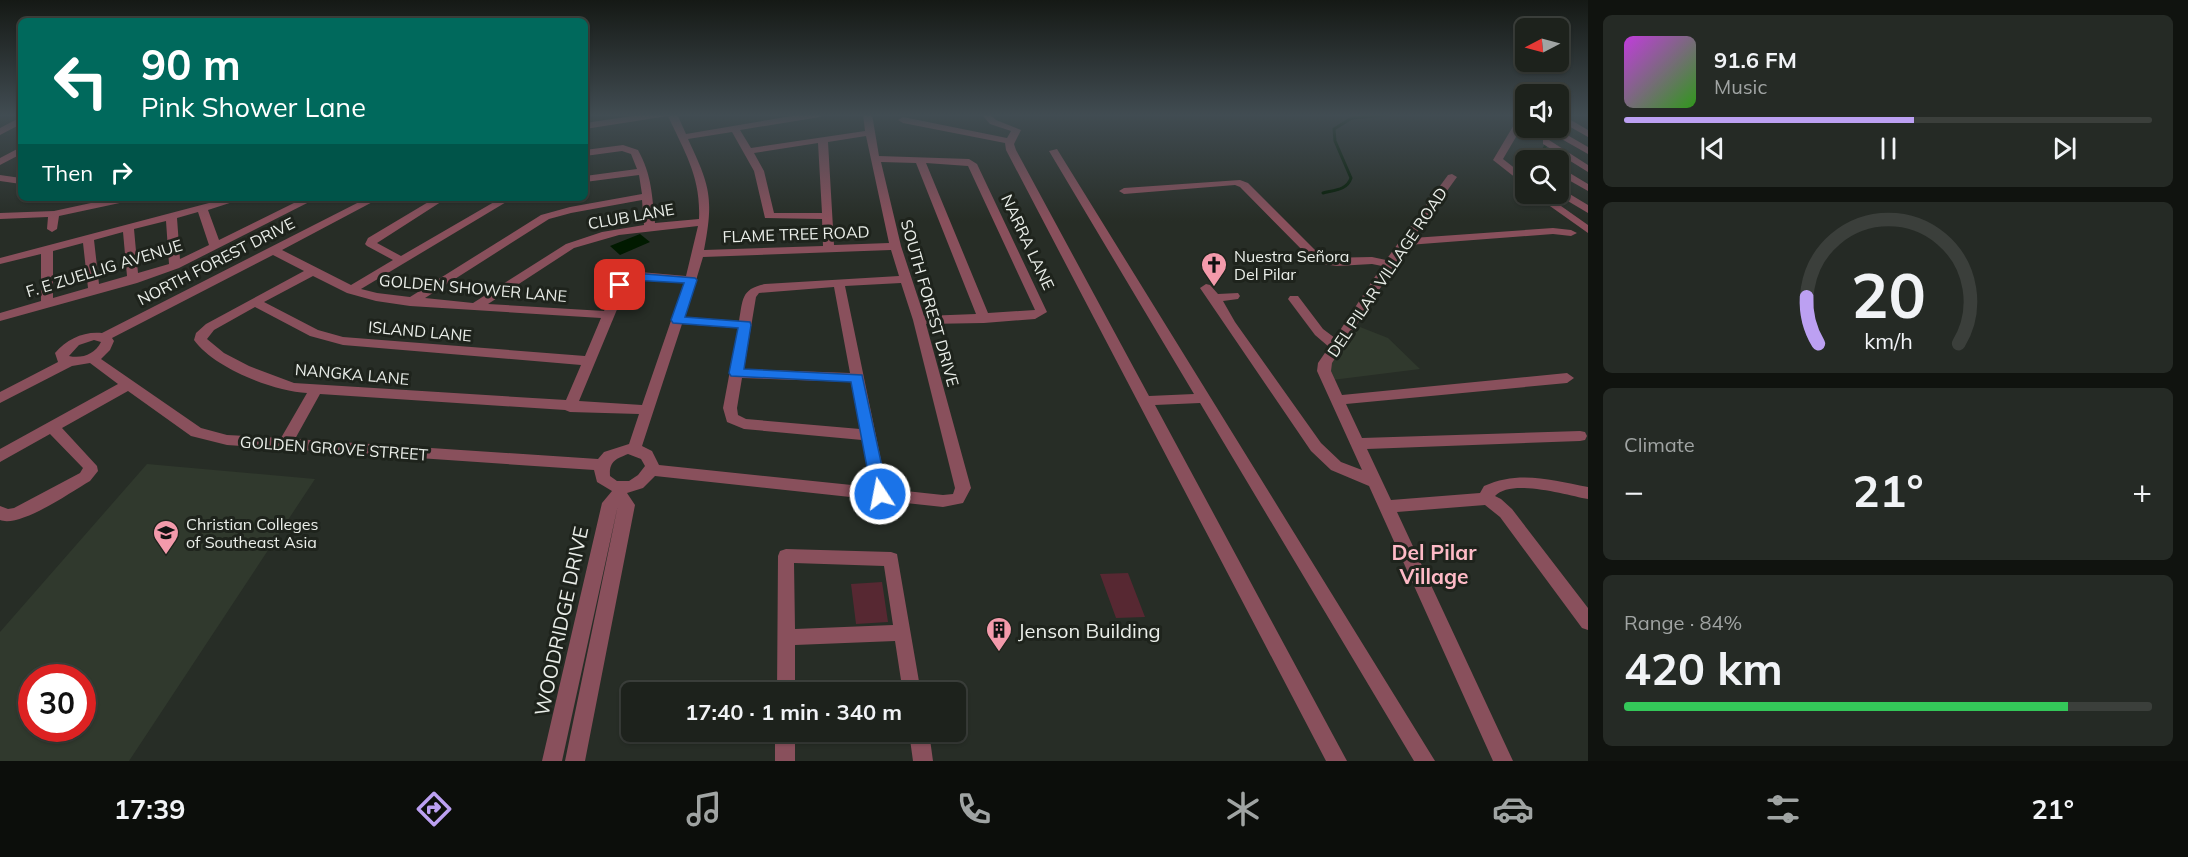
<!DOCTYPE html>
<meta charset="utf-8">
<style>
:root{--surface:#1d221c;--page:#252a25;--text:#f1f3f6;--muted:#a0a4a3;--line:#3b3f3b;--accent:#bca0f2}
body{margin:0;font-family:Mulish,sans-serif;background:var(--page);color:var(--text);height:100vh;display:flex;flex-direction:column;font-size:22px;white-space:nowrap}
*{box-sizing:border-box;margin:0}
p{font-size:20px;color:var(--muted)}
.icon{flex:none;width:33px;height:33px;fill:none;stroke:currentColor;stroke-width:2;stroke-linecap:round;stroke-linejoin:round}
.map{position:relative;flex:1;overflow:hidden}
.details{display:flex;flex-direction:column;gap:15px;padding:15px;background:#10130f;width:600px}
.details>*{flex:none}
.hud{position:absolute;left:18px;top:18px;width:570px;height:183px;border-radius:9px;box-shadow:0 2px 4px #0004,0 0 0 2px var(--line);background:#00695c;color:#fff;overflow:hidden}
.needle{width:39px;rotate:264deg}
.buttons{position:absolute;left:1515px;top:18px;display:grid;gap:12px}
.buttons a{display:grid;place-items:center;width:54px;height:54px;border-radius:9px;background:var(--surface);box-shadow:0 2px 4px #0004,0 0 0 2px var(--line);font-size:30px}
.speed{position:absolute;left:18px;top:664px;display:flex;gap:12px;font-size:30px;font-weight:700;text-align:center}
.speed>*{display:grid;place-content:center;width:78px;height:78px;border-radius:50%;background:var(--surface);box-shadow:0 2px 4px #0004,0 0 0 2px var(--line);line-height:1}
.speed .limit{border:9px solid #d22;background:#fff;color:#111}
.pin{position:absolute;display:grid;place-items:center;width:51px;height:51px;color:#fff;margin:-26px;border-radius:12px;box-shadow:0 3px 9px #0006}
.me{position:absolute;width:66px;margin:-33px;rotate:349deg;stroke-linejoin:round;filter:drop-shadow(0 0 4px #0008)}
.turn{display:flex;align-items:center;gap:21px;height:126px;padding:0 24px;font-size:27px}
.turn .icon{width:78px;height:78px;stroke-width:2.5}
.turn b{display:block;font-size:42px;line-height:51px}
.then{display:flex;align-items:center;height:57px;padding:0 24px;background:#0003;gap:12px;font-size:22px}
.big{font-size:45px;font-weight:700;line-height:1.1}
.details .card{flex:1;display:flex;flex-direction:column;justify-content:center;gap:9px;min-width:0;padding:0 21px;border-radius:9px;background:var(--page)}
.details .dial{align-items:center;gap:0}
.dial svg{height:156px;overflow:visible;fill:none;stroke:var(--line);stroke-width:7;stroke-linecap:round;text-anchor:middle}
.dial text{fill:var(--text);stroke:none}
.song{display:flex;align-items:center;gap:18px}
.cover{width:72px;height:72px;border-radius:9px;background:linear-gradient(135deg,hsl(290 70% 55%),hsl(110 70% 35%))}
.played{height:6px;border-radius:3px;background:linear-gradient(90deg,var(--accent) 55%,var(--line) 55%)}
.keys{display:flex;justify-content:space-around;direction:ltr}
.heat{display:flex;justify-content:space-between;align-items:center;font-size:33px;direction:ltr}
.charge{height:9px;border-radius:4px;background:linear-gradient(90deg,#34c759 84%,var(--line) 0)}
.trip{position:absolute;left:621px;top:682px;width:345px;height:60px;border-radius:9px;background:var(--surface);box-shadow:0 2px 4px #0004,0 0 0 2px var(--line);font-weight:700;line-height:60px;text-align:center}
.menu{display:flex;height:96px;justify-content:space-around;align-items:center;background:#0c0e0b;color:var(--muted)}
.menu .icon{width:42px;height:42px}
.menu .on{color:var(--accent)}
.menu b{font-size:27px;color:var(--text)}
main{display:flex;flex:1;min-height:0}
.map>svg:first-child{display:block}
.built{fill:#30392d;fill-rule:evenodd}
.green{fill:#572832}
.water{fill:#011a00}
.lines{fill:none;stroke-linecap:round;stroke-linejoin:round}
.stream{stroke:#011a00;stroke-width:3}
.minor{fill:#89505c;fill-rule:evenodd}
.route{fill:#1a73e8;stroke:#114b97;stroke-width:1.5}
.labels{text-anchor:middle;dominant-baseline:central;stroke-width:6;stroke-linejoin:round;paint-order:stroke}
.street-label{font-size:16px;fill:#eaeee9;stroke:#1e231c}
.poi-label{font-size:16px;fill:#eaeee9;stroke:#1e231c;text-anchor:start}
.near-street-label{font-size:20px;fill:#eaeee9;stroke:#1e231c}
.near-poi-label{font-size:20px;fill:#eaeee9;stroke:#1e231c;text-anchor:start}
.near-neighbourhood-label{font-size:21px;font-weight:bold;fill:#febac6;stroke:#1e231c}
</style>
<main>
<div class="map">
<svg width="1588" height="761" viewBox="0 0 1588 761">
<rect width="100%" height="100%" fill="#272d26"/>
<!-- built -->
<path class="built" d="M1355 325 1388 338 1420 369 1332 380 1329 364Z
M147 464 315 479 129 761H0V632ZM32 678H82V729H32Z"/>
<!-- green -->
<path class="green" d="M1128 573 1145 617 1116 618 1100 574Z
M882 582 888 622 856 624 851 584Z"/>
<!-- water -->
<path class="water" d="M640 234 650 242 620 255 610 246Z"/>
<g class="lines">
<!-- stream -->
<path class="stream" d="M1541 154 1546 145
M1323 193C1335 190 1347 190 1351 178L1335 141 1334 129 1352 118 1395 114"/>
<!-- minor -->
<path class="minor" d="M646 114H677L686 134 803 114H824L820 117 740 130 751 148 865 131 863 114H872L879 156 969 159 977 164 1047 312 1035 319 984 323 926 324 971 488 963 503 943 507 655 476 643 488 627 493 635 505 585 761H565L618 505 562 761H542L602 503 612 491 597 482 594 470 227 445 191 436 128 391 62 428 97 466 98 471 90 481C71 492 20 528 0 520V506L8 509 14 508 80 473 83 468 50 434 0 462V449L118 384 90 363 72 366 0 403V392L58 362 55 353C67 339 84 331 102 333L367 198H380L282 250 351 285 393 260 367 246 365 244 368 238 435 198H447L377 243 401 256 501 198H513L361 289 377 293 410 297 541 215 570 207 642 194 639 175 585 182V176L637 169 631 154 622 151 585 156V150L623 145 638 150C652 175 652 196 655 223L699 219C701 177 685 153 668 116L585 129V123ZM732 132 754 171 765 218 822 219 823 246 704 250C714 198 710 186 688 139ZM866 136 889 243 834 245 828 142ZM818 143 822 213H774L764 171 754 153ZM881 162 916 163 976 314 924 316 901 246ZM926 163 968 166 1035 310 988 313ZM642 200 644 225 602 232 566 244 473 303 425 298 549 219 571 213ZM698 226 686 276 640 272 619 278 604 311 488 304 574 248 619 235ZM891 250 899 276 765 284C741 289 743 299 739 321L685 317 703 257ZM273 255 304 271 206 324 196 333 194 340C214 368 273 391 307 393L281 438 227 435 201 428 101 359 110 350 114 341 112 338ZM313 276 347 293 376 301 410 306 601 318 585 356 343 337 318 330 264 302ZM641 280 684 283 642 405 579 401 628 283ZM901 283 913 320 955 488 953 494 943 495 887 489 845 286ZM834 287 850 373 744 369 756 297 759 293ZM255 307 310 336 343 345 581 365 566 400 294 383 249 366 224 353 207 339 214 330ZM682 324 738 328 723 408 727 422 744 429 862 440 871 487 659 465 652 451 642 446ZM94 340 101 342C95 354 82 359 69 356L79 345ZM742 378 851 382 860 429 746 419 738 415 737 408ZM320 394 565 410 570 412 639 414 629 444 604 452 598 459 295 439ZM628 454 641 459 645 466 638 475 629 481H617L610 476C609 461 616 459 628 454Z
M981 114H990L996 120 1021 130 1014 144 1016 150 1149 396 1194 394 1049 151 1057 149 1435 761H1414L1200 403 1155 405 1347 761H1326L1006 150 1005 143 903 123 898 120 903 117 1007 138 1011 131 990 124Z
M1558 116H1564L1588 130V137L1558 120Z
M21 117V124L0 135V128Z
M1515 123 1523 125 1503 159 1526 177V186L1493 160Z
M1551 129H1557L1588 147V154L1551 133Z
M1543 140H1549L1588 165V172L1543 144Z
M21 147V154L0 165V158Z
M1537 152 1550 160H1529L1534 153Z
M1558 166 1588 184V191L1558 174Z
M1452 174 1457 177 1413 238 1553 228 1571 230 1577 233 1571 236 1553 234 1408 245 1332 363 1331 371 1342 395 1567 373 1574 378 1567 383 1346 404 1362 438 1580 431 1585 432 1587 436 1585 440 1580 441 1367 449 1391 500 1480 493 1484 486C1519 470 1552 480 1588 487V499C1566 495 1511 478 1495 496L1501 499 1512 509 1588 608V630L1582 628 1500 517 1485 505 1397 512 1513 761H1493L1369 486 1331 470 1311 451 1200 288 1206 284 1210 285 1218 294 1238 293 1240 296 1238 299 1223 301 1235 322 1321 443 1341 462 1362 470 1317 371 1318 363 1329 347 1315 335 1288 299 1290 296H1298L1323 329 1335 338 1382 266 1372 264 1337 266 1315 263 1240 187 1235 185 1124 194 1119 191 1124 188 1240 180 1248 183 1323 258 1372 257 1386 260 1448 175Z
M0 175 21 178V184L0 181Z
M1558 187 1588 205V213L1556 194H1558Z
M1533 194H1544L1588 225V233Z
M114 198H134L129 201 59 216 57 229 52 232 47 229 48 217 0 219V213L54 211Z
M172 198H183L178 201Z
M228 198H245L208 210 219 240 304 198H317L179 268 137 283 0 321V313L41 301V254L0 264V258ZM198 212 209 245 180 259 177 218ZM166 221 169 264 138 273 134 229ZM123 232 127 276 99 284 94 240ZM83 243 88 288 53 298V251Z
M786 549 891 552 897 554 921 693H903L895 641 795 645V693H777L778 556 780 551ZM794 563 884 566 893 625 795 629Z
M775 732H795V761H775Z
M909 732H929L933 761H913Z"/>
</g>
<!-- sky -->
<linearGradient id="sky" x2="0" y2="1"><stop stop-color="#151915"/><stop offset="0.52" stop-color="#414c52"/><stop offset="1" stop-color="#414c52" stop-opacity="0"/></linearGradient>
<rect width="1588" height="221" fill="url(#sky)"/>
<!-- route -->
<path class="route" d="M633 273 695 278 697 280 685 317 750 322 751 325 744 369 862 375 888 494 885 498H874L872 494 851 382 731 376 729 373 738 328 673 323 671 320 684 283 633 280 625 287H616L614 285 623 275Z"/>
<!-- icons -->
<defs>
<symbol id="church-pin" viewBox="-11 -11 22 30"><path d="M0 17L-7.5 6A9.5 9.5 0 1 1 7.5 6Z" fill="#f39aab" stroke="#1e231c"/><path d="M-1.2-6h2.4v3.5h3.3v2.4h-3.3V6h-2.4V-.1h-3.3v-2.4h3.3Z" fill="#111"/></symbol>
<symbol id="university-pin" viewBox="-11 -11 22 30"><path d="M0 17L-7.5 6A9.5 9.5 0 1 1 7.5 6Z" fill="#f39aab" stroke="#1e231c"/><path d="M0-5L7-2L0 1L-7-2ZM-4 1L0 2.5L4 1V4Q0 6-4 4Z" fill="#111"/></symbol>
<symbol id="building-pin" viewBox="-11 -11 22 30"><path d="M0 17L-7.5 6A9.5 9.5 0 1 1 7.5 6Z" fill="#f39aab" stroke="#1e231c"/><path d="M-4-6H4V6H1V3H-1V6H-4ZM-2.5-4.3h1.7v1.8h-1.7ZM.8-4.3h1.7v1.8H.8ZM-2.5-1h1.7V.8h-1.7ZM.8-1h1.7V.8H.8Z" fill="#111"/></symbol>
</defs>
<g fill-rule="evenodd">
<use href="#church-pin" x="1199" y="250" width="30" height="40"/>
<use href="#university-pin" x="151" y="518" width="30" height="40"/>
<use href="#building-pin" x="984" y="615" width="30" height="40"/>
</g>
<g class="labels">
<!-- street labels -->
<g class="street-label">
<text transform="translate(631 216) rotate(-10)">CLUB LANE</text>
<text transform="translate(796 234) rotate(-2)">FLAME TREE ROAD</text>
<text transform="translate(1028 242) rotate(65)">NARRA LANE</text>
<text transform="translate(216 261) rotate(-27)">NORTH FOREST DRIVE</text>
<text transform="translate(104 268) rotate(-17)">F. E ZUELLIG AVENUE</text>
<text transform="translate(1387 272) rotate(-56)">DEL PILAR VILLAGE ROAD</text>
<text transform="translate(473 288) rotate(5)">GOLDEN SHOWER LANE</text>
<text transform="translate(930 303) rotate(74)">SOUTH FOREST DRIVE</text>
<text transform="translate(420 331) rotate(5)">ISLAND LANE</text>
<text transform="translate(352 374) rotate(5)">NANGKA LANE</text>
<text transform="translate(334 448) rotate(4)">GOLDEN GROVE STREET</text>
</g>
<!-- poi labels -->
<g class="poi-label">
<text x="1234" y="256">Nuestra Señora<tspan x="1234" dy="18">Del Pilar</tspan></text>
<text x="186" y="524">Christian Colleges<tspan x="186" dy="18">of Southeast Asia</tspan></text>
</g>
<!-- near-street labels -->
<g class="near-street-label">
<text transform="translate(561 621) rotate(-78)">WOODRIDGE DRIVE</text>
</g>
<!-- near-poi labels -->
<g class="near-poi-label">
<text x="1018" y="630">Jenson Building</text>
</g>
<!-- near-neighbourhood labels -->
<g class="near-neighbourhood-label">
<text x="1434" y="552">Del Pilar<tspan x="1434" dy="24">Village</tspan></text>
</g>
</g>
</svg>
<div class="buttons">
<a><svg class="needle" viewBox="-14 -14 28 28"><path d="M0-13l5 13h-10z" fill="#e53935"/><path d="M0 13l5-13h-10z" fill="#a0a4a3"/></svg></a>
<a><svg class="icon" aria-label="sound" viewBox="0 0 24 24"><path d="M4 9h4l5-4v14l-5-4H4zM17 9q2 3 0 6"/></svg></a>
<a><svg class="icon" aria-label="search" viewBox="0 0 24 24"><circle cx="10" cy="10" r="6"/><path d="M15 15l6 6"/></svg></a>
</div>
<div class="speed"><div class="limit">30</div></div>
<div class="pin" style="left:620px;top:285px;background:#d93025"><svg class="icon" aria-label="arrive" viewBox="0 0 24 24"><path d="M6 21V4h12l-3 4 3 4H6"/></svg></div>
<svg class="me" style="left:880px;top:494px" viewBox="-20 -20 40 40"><circle r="17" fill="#1a73e8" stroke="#fff" stroke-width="3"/><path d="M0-11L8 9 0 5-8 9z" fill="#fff"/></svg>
<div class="trip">17:40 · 1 min · 340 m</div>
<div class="hud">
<div class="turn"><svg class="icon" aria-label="left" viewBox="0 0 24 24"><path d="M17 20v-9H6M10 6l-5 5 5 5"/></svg><div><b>90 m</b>Pink Shower Lane</div></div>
<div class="then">Then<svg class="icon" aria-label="right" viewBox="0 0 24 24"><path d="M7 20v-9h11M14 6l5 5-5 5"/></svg></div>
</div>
</div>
<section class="details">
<div class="card">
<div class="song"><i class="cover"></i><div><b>91.6 FM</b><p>Music</p></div></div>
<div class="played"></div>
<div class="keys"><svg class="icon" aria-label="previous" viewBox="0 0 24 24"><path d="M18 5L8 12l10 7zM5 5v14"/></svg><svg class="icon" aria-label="pause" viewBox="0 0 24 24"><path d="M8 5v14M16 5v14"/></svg><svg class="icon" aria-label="next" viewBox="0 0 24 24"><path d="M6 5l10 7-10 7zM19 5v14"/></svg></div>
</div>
<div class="card dial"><svg viewBox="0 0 100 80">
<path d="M14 69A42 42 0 1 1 86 69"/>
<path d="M14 69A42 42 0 0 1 8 45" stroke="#bca0f2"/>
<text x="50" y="56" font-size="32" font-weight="700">20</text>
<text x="50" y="72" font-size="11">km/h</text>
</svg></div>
<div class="card"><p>Climate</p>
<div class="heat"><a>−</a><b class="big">21°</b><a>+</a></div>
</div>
<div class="card"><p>Range · 84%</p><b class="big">420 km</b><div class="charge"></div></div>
</section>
</main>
<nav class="menu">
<b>17:39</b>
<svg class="icon on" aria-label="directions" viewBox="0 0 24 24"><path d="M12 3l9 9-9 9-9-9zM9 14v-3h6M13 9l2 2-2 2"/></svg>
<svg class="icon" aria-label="music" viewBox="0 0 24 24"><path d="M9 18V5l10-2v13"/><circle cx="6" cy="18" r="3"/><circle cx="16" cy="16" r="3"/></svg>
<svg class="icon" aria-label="phone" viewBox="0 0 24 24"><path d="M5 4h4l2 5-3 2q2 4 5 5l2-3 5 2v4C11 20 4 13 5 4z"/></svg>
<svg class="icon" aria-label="climate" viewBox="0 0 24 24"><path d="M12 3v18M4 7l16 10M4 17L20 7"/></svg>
<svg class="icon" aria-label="car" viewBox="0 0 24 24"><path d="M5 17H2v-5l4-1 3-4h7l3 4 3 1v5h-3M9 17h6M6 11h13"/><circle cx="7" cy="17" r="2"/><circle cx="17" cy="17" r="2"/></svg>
<svg class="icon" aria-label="filters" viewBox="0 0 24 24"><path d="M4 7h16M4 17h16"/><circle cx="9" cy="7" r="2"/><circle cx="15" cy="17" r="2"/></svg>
<b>21°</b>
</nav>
